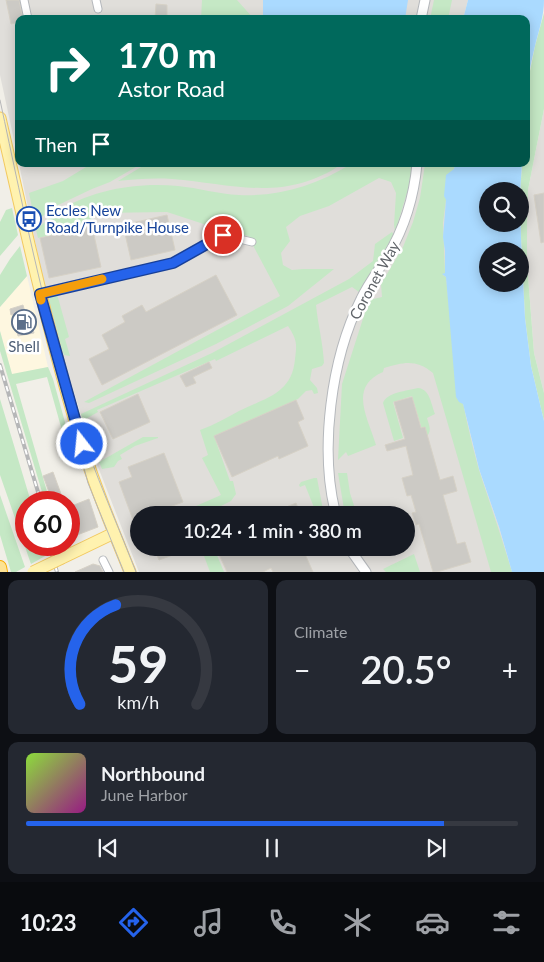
<!DOCTYPE html>
<meta charset="utf-8">
<style>
:root{--surface:#171b24;--page:#242831;--text:#f1f3f6;--muted:#9ea1a6;--line:#363941;--accent:#2563eb}
body{margin:0;font-family:Lato,sans-serif;background:var(--page);color:var(--text);height:100vh;display:flex;flex-direction:column;font-size:19px;white-space:nowrap}
*{box-sizing:border-box;margin:0}
p{font-size:16px;color:var(--muted)}
.icon{flex:none;width:28px;height:28px;fill:none;stroke:currentColor;stroke-width:2;stroke-linecap:round;stroke-linejoin:round}
.map{position:relative;height:572px;overflow:hidden}
.drawer{display:flex;flex-direction:column;gap:8px;padding:8px;background:#0d0f14;flex:1}
.drawer>*{flex:none}
.top-card{position:absolute;left:15px;top:15px;width:515px;height:152px;border-radius:10px;box-shadow:0 2px 12px #0003;background:#00695c;color:#fff;overflow:hidden}
.buttons{position:absolute;left:479px;top:182px;display:grid;gap:10px}
.buttons a{display:grid;place-items:center;width:50px;height:50px;border-radius:50%;background:var(--surface);box-shadow:0 2px 12px #0003;font-size:25px}
.speed{position:absolute;left:15px;top:491px;display:flex;gap:10px;font-size:25px;font-weight:700;text-align:center}
.speed>*{display:grid;place-content:center;width:65px;height:65px;border-radius:50%;background:var(--surface);box-shadow:0 2px 12px #0003;line-height:1}
.speed .limit{border:8px solid #d22;background:#fff;color:#111}
.pin{position:absolute;display:grid;place-items:center;width:42px;height:42px;color:#fff;margin:-21px;border:2px solid #fff;border-radius:50%;box-shadow:0 1px 5px #0007}
.me{position:absolute;width:55px;margin:-28px;rotate:344deg;stroke-linejoin:round;filter:drop-shadow(0 0 4px #0008)}
.turn{display:flex;align-items:center;gap:18px;height:105px;padding:0 20px;font-size:22px}
.turn .icon{width:65px;height:65px;stroke-width:2.5}
.turn b{display:block;font-size:35px;line-height:42px}
.then{display:flex;align-items:center;height:48px;padding:0 20px;background:#0003;gap:10px;font-size:19px}
.big{font-size:38px;font-weight:600;line-height:1.1}
.drawer .card{flex:1;display:flex;flex-direction:column;justify-content:center;gap:8px;min-width:0;padding:0 18px;border-radius:10px;background:var(--page)}
.drawer .dial{align-items:center;gap:0}
.dial svg{height:130px;overflow:visible;fill:none;stroke:var(--line);stroke-width:7;stroke-linecap:round;text-anchor:middle}
.dial text{fill:var(--text);stroke:none}
.song{display:flex;align-items:center;gap:15px}
.cover{width:60px;height:60px;border-radius:8px;background:linear-gradient(135deg,hsl(90 70% 55%),hsl(310 70% 35%))}
.played{height:5px;border-radius:2px;background:linear-gradient(90deg,var(--accent) 85%,var(--line) 85%)}
.keys{display:flex;justify-content:space-around;direction:ltr}
.heat{display:flex;justify-content:space-between;align-items:center;font-size:28px;direction:ltr}
.drawer .tiles{flex:1;display:grid;gap:8px;grid-template-columns:1fr 1fr}
.card:last-child{grid-column:span 2}
.trip{position:absolute;left:130px;top:506px;width:285px;height:50px;border-radius:25px;background:var(--surface);box-shadow:0 2px 12px #0003;font-weight:600;line-height:50px;text-align:center}
.tab-bar{display:flex;height:80px;justify-content:space-around;align-items:center;background:#090b0e;color:var(--muted)}
.tab-bar .icon{width:35px;height:35px}
.tab-bar .on{color:var(--accent)}
.tab-bar b{font-size:22px;color:var(--text)}
.map>svg:first-child{display:block}
.commercial{fill:#fef7e0}
.industrial{fill:#e0deda;fill-rule:evenodd}
.green{fill:#c5e8c5}
.water{fill:#aadaff;fill-rule:evenodd}
.building{fill:#cccac5;stroke:#d6d1c6}
.lines{fill:none;stroke-linecap:round;stroke-linejoin:round}
.minor-casing{stroke:#b5b8bc;stroke-width:9}
.tertiary-casing{stroke:#b5b8bc;stroke-width:11}
.primary-casing{stroke:#f2c960;stroke-width:13}
.motorway-casing{stroke:#f9ab00;stroke-width:14}
.minor{stroke:#fff;stroke-width:7}
.tertiary{stroke:#fff;stroke-width:9}
.primary{stroke:#fff2af;stroke-width:11}
.motorway{stroke:#fde293;stroke-width:12}
.tram{stroke:#b6b7b8;stroke-width:1}
.rail-casing{stroke:#b6b7b8;stroke-width:4}
.rail{stroke:#fff;stroke-width:2;stroke-dasharray:5.5;stroke-linecap:butt}
.primary-bridge-casing{stroke:#f2c960;stroke-width:13;stroke-linecap:butt}
.primary-bridge{stroke:#fff2af;stroke-width:11}
.route-casing{stroke:#184099;stroke-width:12}
.route{stroke:#2563eb;stroke-width:9}
.slow{stroke:#f59e0b;stroke-width:9}
.labels{text-anchor:middle;dominant-baseline:central;stroke-width:5;stroke-linejoin:round;paint-order:stroke}
.transit-label{font-size:15px;fill:#164399;stroke:#fff;text-anchor:start}
.street-label{font-size:15px;fill:#5f6368;stroke:#fff}
.service-label{font-size:15px;fill:#4e5e75;stroke:#fff}
</style>
<div class="map">
<svg width="544" height="572" viewBox="0 0 544 572">
<rect width="100%" height="100%" fill="#f1efe8"/>
<!-- commercial -->
<path class="commercial" d="M27 276 48 367 12 375 0 331V307Z"/>
<!-- industrial -->
<path class="industrial" d="M0 0H468L463 19H19V163L0 75Z
M544 109V393L534 353 527 263V225L528 190Z
M19 164H455L463 404 479 469 499 527 512 572H139L93 454 51 318ZM139 515H406V548H139Z"/>
<!-- green -->
<path class="green" d="M202 0H237L254 19H201Z
M434 0H452L448 19H430Z
M544 13V109L528 190 527 225V263L534 353 544 393V421L531 366 525 318 521 238 520 194 522 164H526L527 86 535 46Z
M91 164H141L110 182 92 189 56 206 35 222 29 193 63 181Z
M146 164H342C284 203 234 184 172 179 154 178 136 179 118 181Z
M351 164H412L410 183 395 232 394 225 396 193 391 182 379 178 329 206 300 216 286 227 290 241 281 253 283 265 292 270 303 269H334L288 306 216 344 89 403 84 402 280 296 248 236 225 231 167 212 100 213 78 229 38 238 36 230C42 225 48 219 54 214 89 190 136 182 178 186 198 188 219 194 239 195 279 197 317 185 351 164Z
M425 164H455L446 200 443 223 445 273 443 275 446 277C452 342 461 407 479 470 490 504 502 538 512 572H491L433 373C416 359 404 362 384 368L383 372C348 387 368 418 376 445L348 456 346 452 338 460 342 384 369 300 382 297 381 284 403 247 413 222 420 198Z
M12 208 18 235 0 256V222L6 210Z
M392 232 394 235 359 292 352 287 316 305C318 325 323 343 324 363L322 366 312 369 310 380 317 388 318 393 314 394 312 390 306 391 298 399 214 436 230 481H233L236 494 231 501 203 515H189L187 510 221 495 202 458 208 455 200 430C214 425 226 418 239 411 265 398 292 394 295 359 297 343 297 340 288 326L216 361 215 359 97 410 98 412 84 420 95 444 97 443 99 447 91 446 81 414 212 353 349 279 373 261 375 244Z
M20 246 27 276 0 307V275L10 259Z
M57 294 69 337 65 339 70 356 64 355 62 350 49 300 50 297Z
M0 331 12 374 48 367 53 379 75 458 70 459 47 377 16 384 50 502H45L0 351Z
M418 388C430 389 431 404 435 414L427 418C430 428 432 431 425 439L412 396 393 402 403 438 394 441 383 403C387 392 407 391 418 388Z
M0 399 31 502H26V545H44L47 555 31 564 0 475Z
M143 437H158V438L135 446 120 455 122 459 118 461 114 467 102 469 99 462Z
M338 473H347L350 493 357 515H345Z
M314 478H317L324 515H317L305 485 300 487 299 485 301 482Z
M0 495 25 567 16 572H11L0 535Z
M201 548H214L224 572H210Z
M414 554 420 572H386L383 569Z"/>
<!-- water -->
<path class="water" d="M263 0H408L405 19H263Z
M468 0H544C544 16 539 30 535 46 531 63 527 81 526 99V19H463Z
M455 164H522L520 194 521 238 525 318 531 366 544 421V572H512L499 527 479 469 463 404 459 402 456 397 446 277 442 274 445 273V251L443 237 446 200 444 196 446 175 454 169ZM488 191H520V224H488ZM520 251V284H488V251Z"/>
<!-- building -->
<path class="building" d="M6 0H19L23 19H19V22L11 24Z
M156 4 167 5V19H155Z
M544 193V242L541 243 534 195Z
M167 215 175 250 131 260 123 225Z
M92 226 101 267 49 278 40 238Z
M216 275 237 315 102 385 89 359 109 349 102 335 125 322 122 316 142 305 146 312Z
M23 305 28 323 31 322 34 333 18 336 13 314 11 315 10 309Z
M209 362 212 368 193 377 196 383 186 387 180 376Z
M138 394 150 422 113 439 100 412Z
M412 397 421 428 425 427 440 480 453 476 457 491 443 495 457 544 465 542 471 562 437 572H433L419 524 416 525 412 513 416 512 411 495 407 496 402 478 413 475 406 446 387 451 385 445 405 439 394 402Z
M296 400 304 419 298 422 308 446 279 459 278 456 232 477 214 436Z
M164 453 183 502 148 515H139V518L133 520 119 482 132 477 128 467Z
M53 472 61 494 51 497 43 476Z
M89 499 98 527 69 538V507Z
M296 503 301 515H268L279 510Z
M154 548H192L159 560Z
M216 548H320L305 554 313 572H273L271 568 263 572H227Z
M93 564 100 566 103 572H75Z"/>
<g class="lines">
<defs>
<path id="minor" d="M24 0 28 19
M96 0 98 9
M40 294 173 263 223 235 252 242
M103 560 109 572"/>
<path id="tertiary" d="M421 19 425 0
M336 515C319 450 331 359 361 299 368 284 378 271 387 257 404 229 414 196 417 164
M349 548 366 572"/>
<path id="primary" d="M0 118C25 227 49 337 82 445 95 488 113 530 130 572
M62 558 114 533"/>
<path id="motorway" d="M0 567 1 572"/>
</defs>
<!-- minor casing -->
<use href="#minor" class="minor-casing"/>
<!-- tertiary casing -->
<use href="#tertiary" class="tertiary-casing"/>
<!-- primary casing -->
<use href="#primary" class="primary-casing"/>
<!-- motorway casing -->
<use href="#motorway" class="motorway-casing"/>
<!-- minor -->
<use href="#minor" class="minor"/>
<!-- tertiary -->
<use href="#tertiary" class="tertiary"/>
<!-- primary -->
<use href="#primary" class="primary"/>
<!-- motorway -->
<use href="#motorway" class="motorway"/>
<!-- tram -->
<path class="tram" d="M0 100C25 217 49 336 87 449 102 490 120 531 136 572
M69 412 88 483 124 572"/>
<defs>
<path id="rail" d="M0 365 41 502
M49 545 57 572"/>
</defs>
<!-- rail casing -->
<use href="#rail" class="rail-casing"/>
<!-- rail -->
<use href="#rail" class="rail"/>
<defs>
<path id="primary-bridge" d="M33 572 62 558"/>
</defs>
<!-- primary-bridge casing -->
<use href="#primary-bridge" class="primary-bridge-casing"/>
<!-- primary-bridge -->
<use href="#primary-bridge" class="primary-bridge"/>
</g>
<g class="lines">
<defs>
<path id="route" d="M82 444 40 294 173 263 223 235"/>
</defs>
<!-- route casing -->
<use href="#route" class="route-casing"/>
<!-- route -->
<use href="#route" class="route"/>
<!-- slow -->
<path class="slow" d="M41 300 40 294 102 279"/>
</g>
<!-- icons -->
<defs>
<symbol id="bus-ring" viewBox="-11 -11 22 22"><circle r="9.5" fill="#fff" stroke="#1a4fb4" stroke-width="1.5"/><path d="M-5-6H5V4H4V6H2V4H-2V6H-4V4H-5ZM-3.5-4V0h7V-4ZM-3.5 1.2v1.5H-2V1.2ZM2 1.2v1.5H3.5V1.2Z" fill="#1a4fb4"/></symbol>
<symbol id="fuel-ring" viewBox="-11 -11 22 22"><circle r="9.5" fill="#fff" stroke="#5c6f8a" stroke-width="1.5"/><path d="M-5.5-6h7V0h2V4h1.3V-2.5L3-4.5l.8-.8L6-3V5H2.5V1h-1V6h-7ZM-4.2-4.7v3.2H.2V-4.7Z" fill="#5c6f8a"/></symbol>
</defs>
<g fill-rule="evenodd">
<use href="#bus-ring" x="15" y="205" width="28" height="28"/>
<use href="#fuel-ring" x="10" y="308" width="28" height="28"/>
</g>
<g class="labels">
<!-- transit labels -->
<g class="transit-label">
<text x="46" y="210">Eccles New<tspan x="46" dy="17">Road/Turnpike House</tspan></text>
</g>
<!-- street labels -->
<g class="street-label">
<text transform="translate(374 280) rotate(-61)">Coronet Way</text>
</g>
<!-- service labels -->
<g class="service-label">
<text x="24" y="346">Shell</text>
</g>
</g>
</svg>
<div class="buttons">
<a><svg class="icon" aria-label="search" viewBox="0 0 24 24"><circle cx="10" cy="10" r="6"/><path d="M15 15l6 6"/></svg></a>
<a><svg class="icon" aria-label="layers" viewBox="0 0 24 24"><path d="M12 4l9 5-9 5-9-5zM3 14l9 5 9-5"/></svg></a>
</div>
<div class="speed"><div class="limit">60</div></div>
<div class="pin" style="left:223px;top:235px;background:#d93025"><svg class="icon" aria-label="arrive" viewBox="0 0 24 24"><path d="M6 21V4h12l-3 4 3 4H6"/></svg></div>
<svg class="me" style="left:82px;top:444px" viewBox="-20 -20 40 40"><circle r="17" fill="#2563eb" stroke="#fff" stroke-width="3"/><path d="M0-11L8 9 0 5-8 9z" fill="#fff"/></svg>
<div class="trip">10:24 · 1 min · 380 m</div>
<div class="top-card">
<div class="turn"><svg class="icon" aria-label="right" viewBox="0 0 24 24"><path d="M7 20v-9h11M14 6l5 5-5 5"/></svg><div><b>170 m</b>Astor Road</div></div>
<div class="then">Then<svg class="icon" aria-label="arrive" viewBox="0 0 24 24"><path d="M6 21V4h12l-3 4 3 4H6"/></svg></div>
</div>
</div>
<section class="drawer">
<div class="tiles">
<div class="card dial"><svg viewBox="0 0 100 80">
<path d="M14 69A42 42 0 1 1 86 69"/>
<path d="M14 69A42 42 0 0 1 36 8" stroke="#2563eb"/>
<text x="50" y="56" font-size="32" font-weight="700">59</text>
<text x="50" y="72" font-size="11">km/h</text>
</svg></div>
<div class="card"><p>Climate</p>
<div class="heat"><a>−</a><b class="big">20.5°</b><a>+</a></div>
</div>
<div class="card">
<div class="song"><i class="cover"></i><div><b>Northbound</b><p>June Harbor</p></div></div>
<div class="played"></div>
<div class="keys"><svg class="icon" aria-label="previous" viewBox="0 0 24 24"><path d="M18 5L8 12l10 7zM5 5v14"/></svg><svg class="icon" aria-label="pause" viewBox="0 0 24 24"><path d="M8 5v14M16 5v14"/></svg><svg class="icon" aria-label="next" viewBox="0 0 24 24"><path d="M6 5l10 7-10 7zM19 5v14"/></svg></div>
</div>
</div>
</section>
<nav class="tab-bar">
<b>10:23</b>
<svg class="icon on" aria-label="directions" viewBox="0 0 24 24"><path d="M12 3l9 9-9 9-9-9zM9 14v-3h6M13 9l2 2-2 2"/></svg>
<svg class="icon" aria-label="music" viewBox="0 0 24 24"><path d="M9 18V5l10-2v13"/><circle cx="6" cy="18" r="3"/><circle cx="16" cy="16" r="3"/></svg>
<svg class="icon" aria-label="phone" viewBox="0 0 24 24"><path d="M5 4h4l2 5-3 2q2 4 5 5l2-3 5 2v4C11 20 4 13 5 4z"/></svg>
<svg class="icon" aria-label="climate" viewBox="0 0 24 24"><path d="M12 3v18M4 7l16 10M4 17L20 7"/></svg>
<svg class="icon" aria-label="car" viewBox="0 0 24 24"><path d="M5 17H2v-5l4-1 3-4h7l3 4 3 1v5h-3M9 17h6M6 11h13"/><circle cx="7" cy="17" r="2"/><circle cx="17" cy="17" r="2"/></svg>
<svg class="icon" aria-label="filters" viewBox="0 0 24 24"><path d="M4 7h16M4 17h16"/><circle cx="9" cy="7" r="2"/><circle cx="15" cy="17" r="2"/></svg>
</nav>
